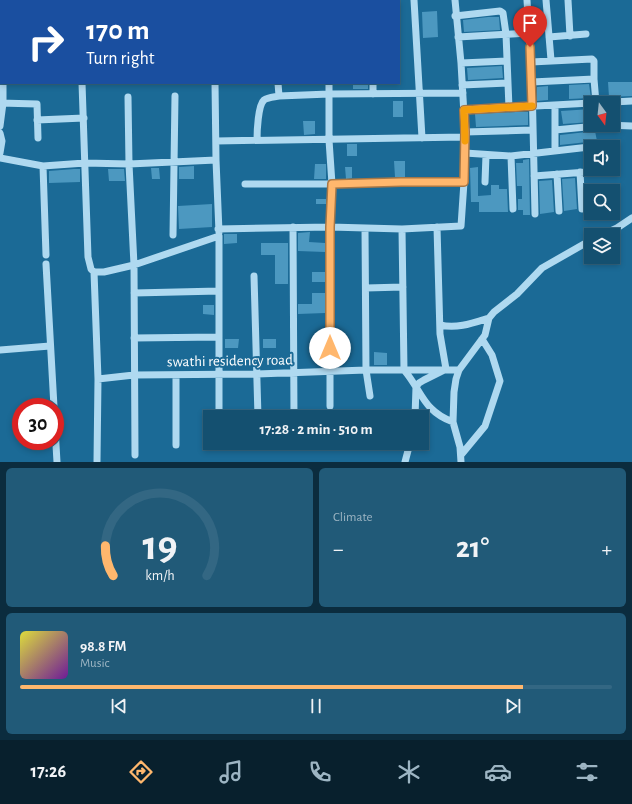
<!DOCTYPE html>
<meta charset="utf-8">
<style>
:root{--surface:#145070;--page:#215a78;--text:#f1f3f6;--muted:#9db5c3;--line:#336783;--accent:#ffb76d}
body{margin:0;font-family:"Alegreya Sans",sans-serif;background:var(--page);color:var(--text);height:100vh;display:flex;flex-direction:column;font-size:15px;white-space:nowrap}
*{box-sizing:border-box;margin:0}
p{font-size:13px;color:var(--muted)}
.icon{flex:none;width:22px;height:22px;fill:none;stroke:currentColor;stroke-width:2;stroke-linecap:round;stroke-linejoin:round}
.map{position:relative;height:462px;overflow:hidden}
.sheet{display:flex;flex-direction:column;gap:6px;padding:6px;background:#0b2c3e;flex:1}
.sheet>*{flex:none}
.guide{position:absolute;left:0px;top:0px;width:400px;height:84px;box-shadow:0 2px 6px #0003,0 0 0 1px var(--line);background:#1a4fa0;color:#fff;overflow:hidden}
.needle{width:26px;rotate:165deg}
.tools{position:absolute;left:584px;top:96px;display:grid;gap:8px}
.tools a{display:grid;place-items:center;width:36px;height:36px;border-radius:0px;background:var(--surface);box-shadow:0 2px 6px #0003,0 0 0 1px var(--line);font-size:20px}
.speed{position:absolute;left:12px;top:398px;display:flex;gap:8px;font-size:20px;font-weight:700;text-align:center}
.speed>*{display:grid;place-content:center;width:52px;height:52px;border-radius:50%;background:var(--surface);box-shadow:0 2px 6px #0003,0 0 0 1px var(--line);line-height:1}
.speed .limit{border:6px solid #d22;background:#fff;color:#111}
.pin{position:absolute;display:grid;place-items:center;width:34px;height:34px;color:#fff;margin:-41px -17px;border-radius:50% 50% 50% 0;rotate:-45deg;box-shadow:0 0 4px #0007}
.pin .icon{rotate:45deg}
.me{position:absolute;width:44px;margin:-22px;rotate:0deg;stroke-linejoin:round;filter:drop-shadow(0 0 3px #0008)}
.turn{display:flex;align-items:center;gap:14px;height:84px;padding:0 20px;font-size:18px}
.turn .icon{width:52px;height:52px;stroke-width:2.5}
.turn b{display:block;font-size:28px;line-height:34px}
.big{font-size:30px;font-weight:700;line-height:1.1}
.sheet .widget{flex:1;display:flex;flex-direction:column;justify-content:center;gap:6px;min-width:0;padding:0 14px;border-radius:6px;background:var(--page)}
.sheet .dial{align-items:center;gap:0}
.dial svg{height:104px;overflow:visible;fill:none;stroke:var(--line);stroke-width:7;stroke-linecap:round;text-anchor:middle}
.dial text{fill:var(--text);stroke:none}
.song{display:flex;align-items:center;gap:12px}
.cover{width:48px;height:48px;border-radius:6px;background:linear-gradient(135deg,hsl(60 70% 55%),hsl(280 70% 35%))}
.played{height:4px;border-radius:2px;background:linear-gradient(90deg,var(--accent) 85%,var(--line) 85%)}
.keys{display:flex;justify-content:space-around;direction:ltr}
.heat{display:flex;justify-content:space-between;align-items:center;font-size:22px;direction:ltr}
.sheet .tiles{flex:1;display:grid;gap:6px;grid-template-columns:1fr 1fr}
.widget:last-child{grid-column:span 2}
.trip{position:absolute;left:203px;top:410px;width:226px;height:40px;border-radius:0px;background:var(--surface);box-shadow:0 2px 6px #0003,0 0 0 1px var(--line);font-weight:700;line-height:40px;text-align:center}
.tabs{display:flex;height:64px;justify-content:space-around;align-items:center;background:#08202d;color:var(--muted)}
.tabs .icon{width:28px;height:28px}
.tabs .current{color:var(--accent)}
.tabs b{font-size:18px;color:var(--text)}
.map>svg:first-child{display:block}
.building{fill:#4c98c0}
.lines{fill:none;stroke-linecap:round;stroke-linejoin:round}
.minor{stroke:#afd9f0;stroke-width:7}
.route-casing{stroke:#a67747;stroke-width:10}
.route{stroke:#ffb76d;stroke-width:7}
.slow{stroke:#f59e0b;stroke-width:7}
.labels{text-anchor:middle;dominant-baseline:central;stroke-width:4;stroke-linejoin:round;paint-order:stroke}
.street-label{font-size:15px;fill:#fff;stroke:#1b6a96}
</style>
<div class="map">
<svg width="632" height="462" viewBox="0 0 632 462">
<rect width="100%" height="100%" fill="#1b6a96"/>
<!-- building -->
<path class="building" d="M437 11 438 37 423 38 422 12Z
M488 17H499L500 30 464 32 463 20Z
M502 66 503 78 468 80 467 68Z
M608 82H632V96L609 97Z
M353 83H368V89H353Z
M589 84 591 98 569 99V85Z
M548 86V100L537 101V87Z
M393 101H403V117H393Z
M591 109V122L563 124 561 111Z
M516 112H528V125L476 127 475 114Z
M303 121H315V134L304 135Z
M595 131 597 141 560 145V135Z
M347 144H357V156H347Z
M529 159 530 215H523V210H518V199H522V186H517L516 163H523V160Z
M394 161H405V177H395Z
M315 164H326V179H314Z
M194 166V179H179V167Z
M345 167H352V178L346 179Z
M478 167V196L491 195V185H499V189H507L508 212H479V202H471L470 168Z
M151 168H159L160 179H152Z
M74 169H80V182L49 183V171Z
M108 169H124L125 181H109Z
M575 178 577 209 564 211 562 179Z
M552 180 554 212 540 214 539 181Z
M316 199H326V204H316Z
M212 204V227L179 229 178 206Z
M310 232 309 242 325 243V252L298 251V233Z
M224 234H237V243L224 244Z
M261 243H288V284H275V255H261Z
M312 272H325V282H312Z
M312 293H325V313L298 314V304H312Z
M203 305H214V315L203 314Z
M225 339H239L238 348H225Z
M263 339H276V348H263Z
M374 352 387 353V365H374Z"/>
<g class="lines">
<!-- minor -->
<path class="minor" d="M33 0V1
M72 0 73 1
M132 0V1
M206 0V1
M240 0V1
M276 0V1
M328 0V1
M371 0V1
M414 0 422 138
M527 0 532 82 535 214
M546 0 551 60
M568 0 570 36
M109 1 116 0
M0 4H1
M455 16 500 11 503 13 506 34 509 108
M458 37 529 33
M549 37 586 34
M531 62 592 59 594 61V79
M461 63 507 61
M0 74 1 81
M532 82 594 79 596 103
M82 83 88 257 91 269 94 272 98 379 97 461
M278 83 279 96 329 94 463 93
M329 83V140L332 184 401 182H464
M373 83V94
M462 85 508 83
M128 97 129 164 134 265 135 455
M0 103 37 104 38 138
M595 103 632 101
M555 105V130
M464 110 591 103
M37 120 84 118
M0 126 3 103V84
M465 132 532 130
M0 133 2 141 0 153
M257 140C257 132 258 105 264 100 268 97 275 97 279 96
M216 141 464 137
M555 150V130L607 125 632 126
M465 153 511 156 513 209
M511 156 598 146
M0 158 43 166
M216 160 219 232
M580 172 582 209
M557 174 559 211
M534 176 600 171
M485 182 486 155
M245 184H332L330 227V406
M293 227 294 417
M365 228 366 370 370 396
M218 229 330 227 402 229 461 226 464 182 465 132 461 63 455 0
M402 229 404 370C422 391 423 411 453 422
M173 235 175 96
M602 235 617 228 632 218
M46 255 43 166 85 163 129 164 216 160 215 83
M46 264 54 407
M94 272H104L134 265 219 236V417
M254 276 258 417
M366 288 403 287
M134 293 219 291
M440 325C457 329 473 323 489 318
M134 338 219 337
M0 350 50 346
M98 379 134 375 257 374 366 370H459
M415 417 416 387 419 383 424 380 446 369 440 334 437 227
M55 428 57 462
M176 445V375
M461 455 485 426 500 381 492 355 482 339
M405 462 410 443
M461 462 460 447 453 422 454 392 456 379 459 370 485 335 489 318 494 312 517 294 542 268 591 240"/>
</g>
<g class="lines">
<defs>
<path id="route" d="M330 348V227L332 184 401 182H464L465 132 464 110 532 106 530 47"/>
</defs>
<!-- route casing -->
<use href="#route" class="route-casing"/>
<!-- route -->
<use href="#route" class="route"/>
<!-- slow -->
<path class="slow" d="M465 141 464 110 532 106"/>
</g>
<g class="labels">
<!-- street labels -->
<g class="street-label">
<text transform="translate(230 361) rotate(-1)">swathi residency road</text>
</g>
</g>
</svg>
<div class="tools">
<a><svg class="needle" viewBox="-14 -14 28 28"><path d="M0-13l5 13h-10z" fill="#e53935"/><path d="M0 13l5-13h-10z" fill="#9db5c3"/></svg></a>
<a><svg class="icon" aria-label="sound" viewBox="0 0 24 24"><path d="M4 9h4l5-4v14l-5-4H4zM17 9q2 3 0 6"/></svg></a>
<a><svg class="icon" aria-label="search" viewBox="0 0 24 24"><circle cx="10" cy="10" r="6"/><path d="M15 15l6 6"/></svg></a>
<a><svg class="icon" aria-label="layers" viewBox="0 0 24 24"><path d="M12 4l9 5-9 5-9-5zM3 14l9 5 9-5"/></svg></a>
</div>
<div class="speed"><div class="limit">30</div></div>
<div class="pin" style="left:530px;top:47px;background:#d93025"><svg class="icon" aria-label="arrive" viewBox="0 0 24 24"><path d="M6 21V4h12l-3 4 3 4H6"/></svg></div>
<svg class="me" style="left:330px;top:348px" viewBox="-20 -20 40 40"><circle r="19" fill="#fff"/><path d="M0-13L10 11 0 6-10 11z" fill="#ffb76d"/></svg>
<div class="trip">17:28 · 2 min · 510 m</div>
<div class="guide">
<div class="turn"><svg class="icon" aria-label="right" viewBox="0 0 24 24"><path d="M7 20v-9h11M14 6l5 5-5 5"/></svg><div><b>170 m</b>Turn right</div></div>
</div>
</div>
<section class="sheet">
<div class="tiles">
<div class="widget dial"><svg viewBox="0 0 100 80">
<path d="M14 69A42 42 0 1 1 86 69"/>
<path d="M14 69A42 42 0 0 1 8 46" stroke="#ffb76d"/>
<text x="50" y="56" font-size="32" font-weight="700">19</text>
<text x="50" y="72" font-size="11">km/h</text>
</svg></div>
<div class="widget"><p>Climate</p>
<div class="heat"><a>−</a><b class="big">21°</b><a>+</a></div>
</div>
<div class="widget">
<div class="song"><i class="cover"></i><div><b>98.8 FM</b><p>Music</p></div></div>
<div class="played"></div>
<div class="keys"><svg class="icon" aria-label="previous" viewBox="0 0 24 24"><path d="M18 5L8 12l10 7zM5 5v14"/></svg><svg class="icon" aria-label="pause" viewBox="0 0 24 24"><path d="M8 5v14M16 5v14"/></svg><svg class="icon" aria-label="next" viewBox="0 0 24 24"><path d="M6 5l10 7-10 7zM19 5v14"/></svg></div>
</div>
</div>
</section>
<nav class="tabs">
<b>17:26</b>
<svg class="icon current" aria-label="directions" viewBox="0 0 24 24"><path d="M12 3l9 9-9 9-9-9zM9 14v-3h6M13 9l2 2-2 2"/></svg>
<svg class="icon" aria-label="music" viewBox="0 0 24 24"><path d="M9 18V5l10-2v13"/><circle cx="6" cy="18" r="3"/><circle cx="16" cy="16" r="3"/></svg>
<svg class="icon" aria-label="phone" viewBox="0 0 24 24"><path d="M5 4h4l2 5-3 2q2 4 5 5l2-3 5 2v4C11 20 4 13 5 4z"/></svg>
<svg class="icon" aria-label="climate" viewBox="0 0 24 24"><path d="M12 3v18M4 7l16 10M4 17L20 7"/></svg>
<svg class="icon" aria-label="car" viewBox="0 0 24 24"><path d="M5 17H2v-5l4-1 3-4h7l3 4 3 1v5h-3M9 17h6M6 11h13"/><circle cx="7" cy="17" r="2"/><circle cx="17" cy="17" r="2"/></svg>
<svg class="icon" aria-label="filters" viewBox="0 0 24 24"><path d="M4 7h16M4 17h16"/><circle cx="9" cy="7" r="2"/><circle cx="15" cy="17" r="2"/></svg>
</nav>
